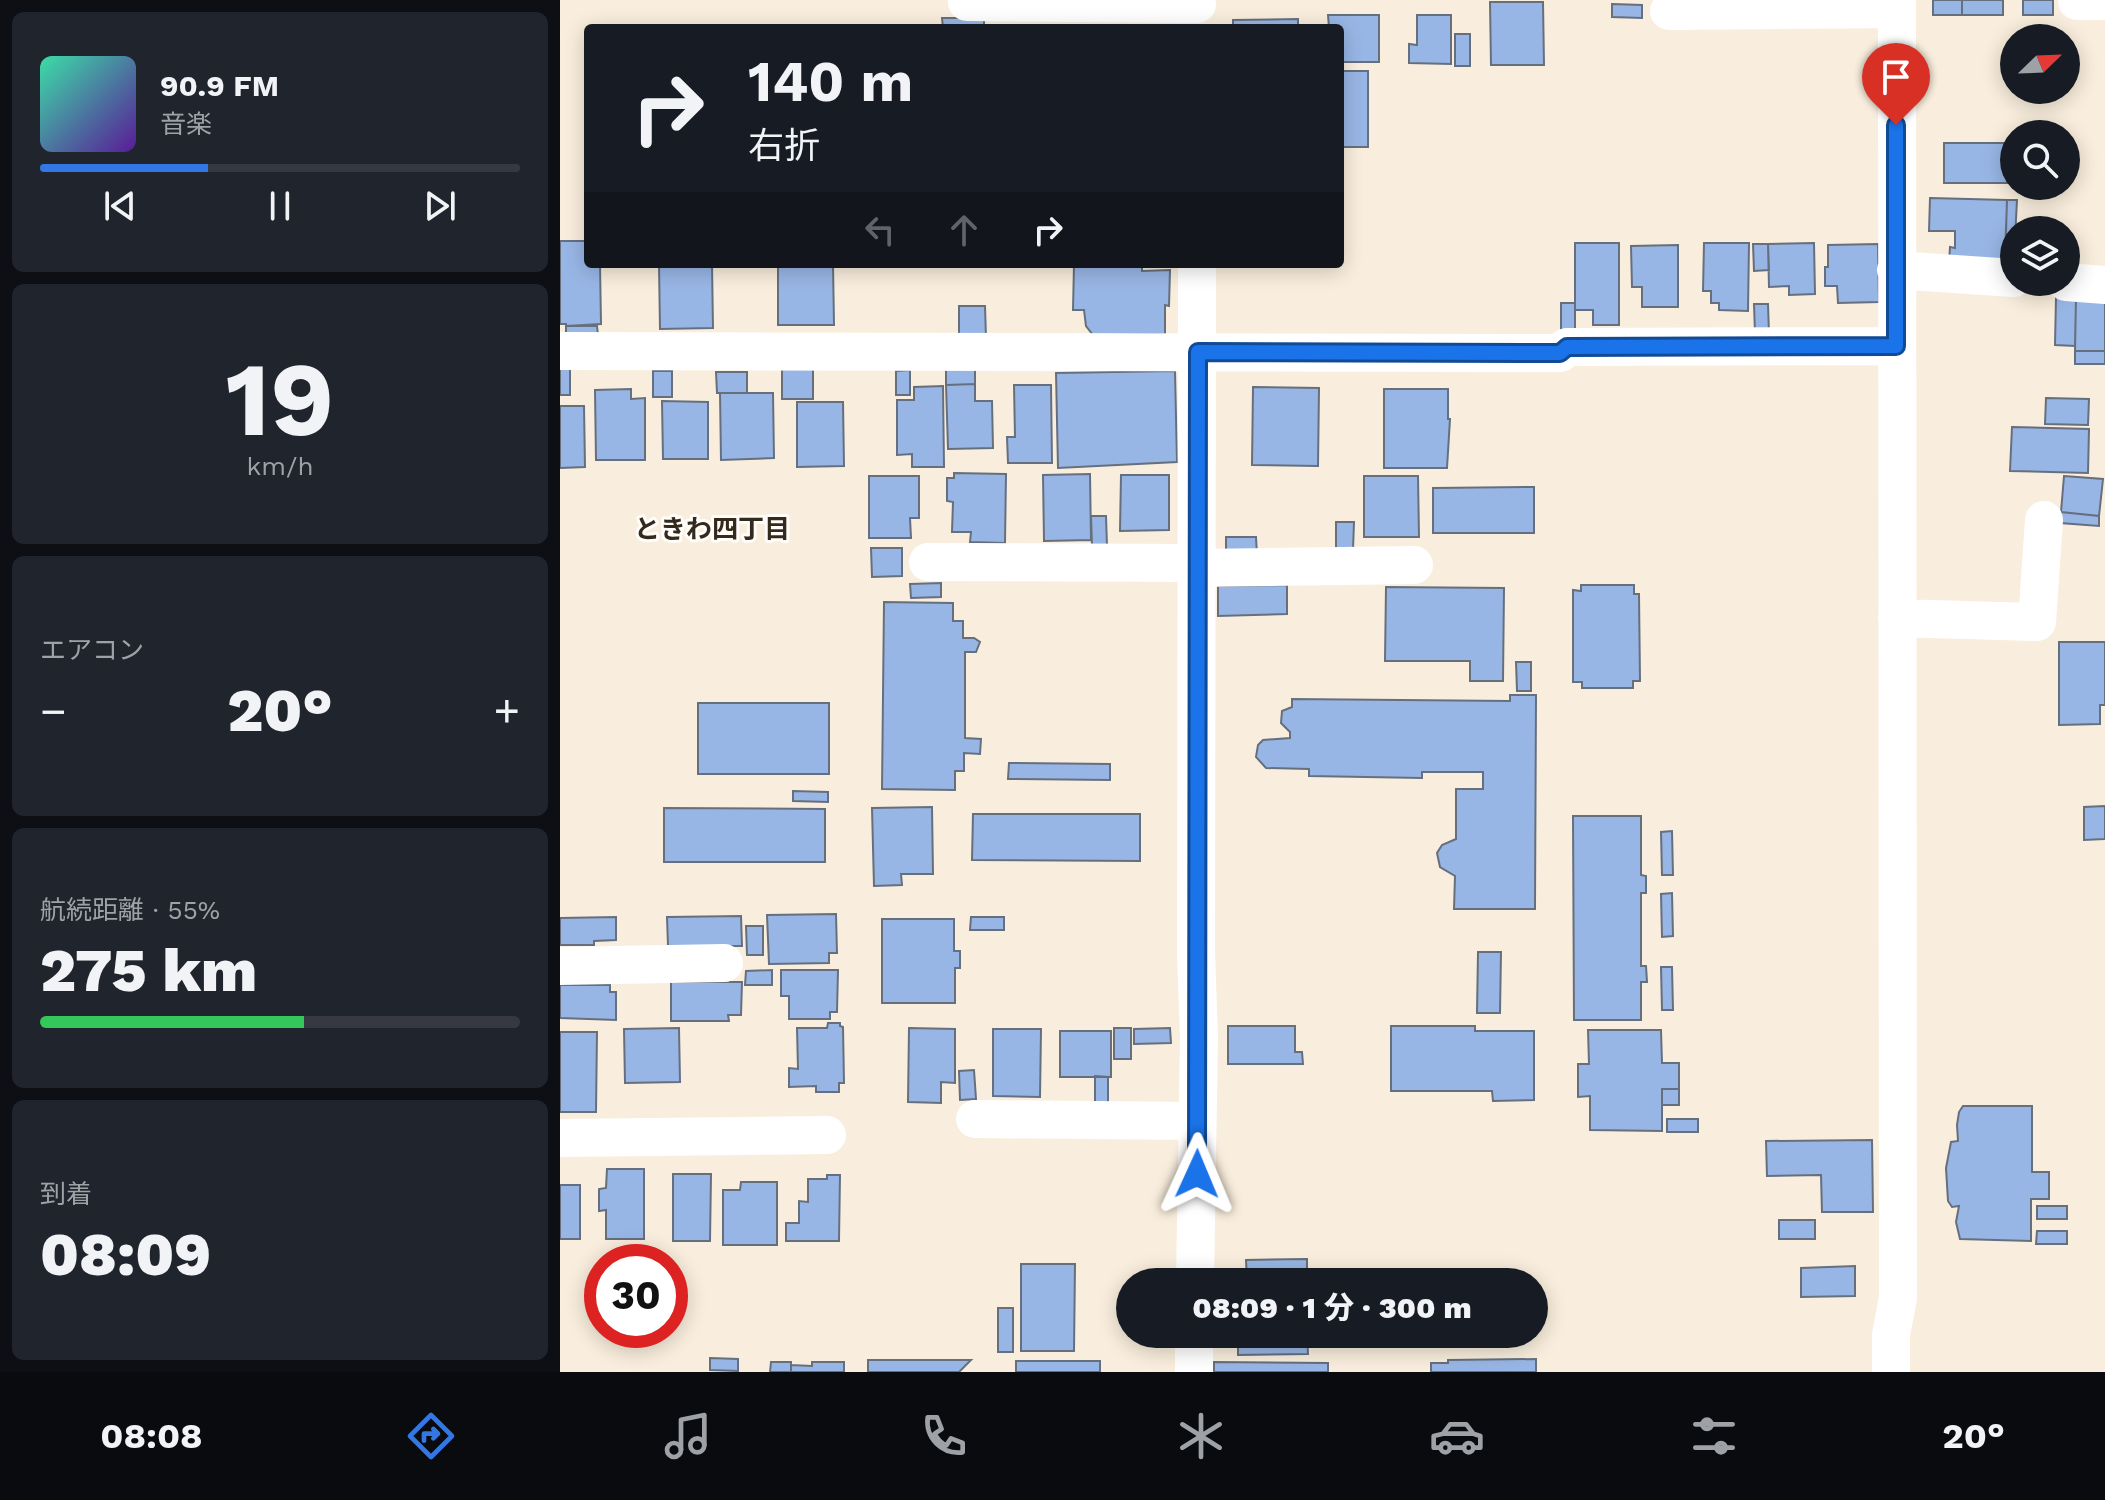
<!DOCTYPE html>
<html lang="ja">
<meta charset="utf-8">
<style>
:root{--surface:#171b24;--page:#20242c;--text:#f1f3f6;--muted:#9ea1a6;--line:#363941;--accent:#3377e4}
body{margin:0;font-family:"Work Sans","Noto Sans JP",sans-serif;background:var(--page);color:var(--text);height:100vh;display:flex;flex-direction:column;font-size:30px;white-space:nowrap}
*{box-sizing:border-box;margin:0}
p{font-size:26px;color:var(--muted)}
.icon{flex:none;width:44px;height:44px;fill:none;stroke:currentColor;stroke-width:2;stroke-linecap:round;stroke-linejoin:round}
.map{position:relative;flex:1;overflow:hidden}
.drawer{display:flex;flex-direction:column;gap:12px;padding:12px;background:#0d0f14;width:560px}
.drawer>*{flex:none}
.top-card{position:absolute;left:24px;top:24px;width:760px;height:244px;border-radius:8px;box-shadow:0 4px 20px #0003;background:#171b24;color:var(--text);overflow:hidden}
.needle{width:52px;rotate:67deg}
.tools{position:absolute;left:1440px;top:24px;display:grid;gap:16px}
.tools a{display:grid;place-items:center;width:80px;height:80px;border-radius:50%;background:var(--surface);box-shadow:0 4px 20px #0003;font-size:40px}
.speed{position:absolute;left:24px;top:1244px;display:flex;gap:16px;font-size:40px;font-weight:700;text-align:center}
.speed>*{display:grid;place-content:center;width:104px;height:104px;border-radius:50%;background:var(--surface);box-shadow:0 4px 20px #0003;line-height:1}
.speed .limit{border:12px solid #d22;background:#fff;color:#111}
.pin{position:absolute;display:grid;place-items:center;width:68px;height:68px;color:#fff;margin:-82px -34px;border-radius:50% 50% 50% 0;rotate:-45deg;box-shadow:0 0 8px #0007}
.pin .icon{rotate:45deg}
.me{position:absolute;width:88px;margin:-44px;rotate:1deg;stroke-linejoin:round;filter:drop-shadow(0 0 6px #0008)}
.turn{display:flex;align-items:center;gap:28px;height:168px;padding:0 32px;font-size:36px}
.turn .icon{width:104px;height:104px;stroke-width:2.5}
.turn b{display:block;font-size:56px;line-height:68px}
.lanes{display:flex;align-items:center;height:76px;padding:0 32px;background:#0003;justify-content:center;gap:40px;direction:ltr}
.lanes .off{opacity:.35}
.big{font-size:60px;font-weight:800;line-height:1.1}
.drawer .card{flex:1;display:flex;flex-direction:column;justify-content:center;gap:12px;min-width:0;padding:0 28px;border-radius:12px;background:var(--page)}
.drawer .dial{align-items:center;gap:0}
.dial b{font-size:104px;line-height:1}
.song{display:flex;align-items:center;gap:24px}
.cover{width:96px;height:96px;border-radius:12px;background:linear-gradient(135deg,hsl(160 70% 55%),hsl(270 70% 35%))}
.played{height:8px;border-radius:4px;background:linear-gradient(90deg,var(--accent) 35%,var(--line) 35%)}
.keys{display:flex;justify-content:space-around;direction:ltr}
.heat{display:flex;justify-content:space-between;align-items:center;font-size:44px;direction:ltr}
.charge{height:12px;border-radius:6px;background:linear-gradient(90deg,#34c759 55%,var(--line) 0)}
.trip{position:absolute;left:556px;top:1268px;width:432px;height:80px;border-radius:40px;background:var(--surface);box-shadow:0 4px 20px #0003;font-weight:800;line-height:80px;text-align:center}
.tab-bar{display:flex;height:128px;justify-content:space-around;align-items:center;background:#090b0e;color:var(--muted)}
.tab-bar .icon{width:56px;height:56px}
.tab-bar .on{color:var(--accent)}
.tab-bar b{font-size:36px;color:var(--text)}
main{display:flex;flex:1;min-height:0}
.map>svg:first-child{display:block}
.building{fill:#98b6e5;stroke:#666f7e;stroke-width:2}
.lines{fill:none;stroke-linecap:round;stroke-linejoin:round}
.minor{stroke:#fff;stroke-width:38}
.route-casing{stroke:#114b97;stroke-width:20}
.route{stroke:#1a73e8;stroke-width:14}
.labels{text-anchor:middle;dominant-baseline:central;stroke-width:6;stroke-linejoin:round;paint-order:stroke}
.neighbourhood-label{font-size:26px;font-weight:bold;fill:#332a1d;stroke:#fffcf9}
</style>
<main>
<section class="drawer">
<div class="card">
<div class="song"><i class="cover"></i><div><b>90.9 FM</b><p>音楽</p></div></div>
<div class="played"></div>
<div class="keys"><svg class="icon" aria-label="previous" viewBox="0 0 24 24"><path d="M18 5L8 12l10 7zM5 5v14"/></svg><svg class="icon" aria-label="pause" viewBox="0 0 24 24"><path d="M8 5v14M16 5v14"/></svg><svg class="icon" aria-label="next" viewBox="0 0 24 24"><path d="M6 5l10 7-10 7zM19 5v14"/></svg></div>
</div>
<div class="card dial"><b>19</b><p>km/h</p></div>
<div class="card"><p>エアコン</p>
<div class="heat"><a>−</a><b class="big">20°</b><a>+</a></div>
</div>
<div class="card"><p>航続距離 · 55%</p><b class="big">275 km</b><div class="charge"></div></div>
<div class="card"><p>到着</p><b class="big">08:09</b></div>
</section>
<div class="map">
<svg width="1545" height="1372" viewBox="0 0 1545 1372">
<rect width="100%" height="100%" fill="#f9eedd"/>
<!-- building -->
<path class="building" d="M1373 0H1402V15H1373Z
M1402 0H1443V15H1402Z
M1463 0H1493V15H1463Z
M930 2H983L984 65H931Z
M1052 4 1082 5V18L1052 17Z
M768 15H819V62H780V28H769Z
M857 15H891V64L849 63V44L857 45Z
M382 18H424V28H383Z
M738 19V28H673V20Z
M305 25H346V28H305Z
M895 34H910V66H895Z
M780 71H808V147H780Z
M1384 143H1447V183H1384Z
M1370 198 1447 200 1445 265 1389 263 1390 247 1395 248V231H1369Z
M1447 200H1457L1454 258H1445Z
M0 241H28V264H40L41 324 6 326V324H0Z
M1015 243H1059V325H1033V310H1015Z
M1144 243H1189L1188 311 1159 310V303H1151V291H1143Z
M1254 243 1255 294 1229 295V286L1209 287 1208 244Z
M1193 244H1208L1209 270 1194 271Z
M1318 244 1319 302 1278 303 1277 286H1265V267H1268V245Z
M1118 245V307H1082V287H1072L1071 246Z
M99 264H152L153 328 100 329Z
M218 264H273L274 325H218Z
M514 264H582V271L610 270 609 306 605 305V334L533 335 526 326 524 310H513Z
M1496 297H1516L1515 346 1495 345Z
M1516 297 1545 298V351H1515Z
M1001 303H1015V332H1001Z
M1194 304H1208L1209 334H1195Z
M399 306H425L426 338H399Z
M6 326H37L38 335H6Z
M1515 351H1545V364H1515Z
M10 367V395H0V368Z
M222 368 253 369V399H222Z
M386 369H415V384L386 385Z
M350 370V395H336V371Z
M93 371H112V397H93Z
M615 371 617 462 498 468 496 373Z
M156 372H187V393H157Z
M415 384V401H432L433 448 388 449 386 385Z
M454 385H491L492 463H448L447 437H455Z
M383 386 384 467H352V454L337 455V400H354V387Z
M693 387 759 388 758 466 692 465Z
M71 389V399L85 398V460H36L35 390Z
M824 389H888V419H890L887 468H824Z
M160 393H213L214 458 161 460Z
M1486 398 1529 399 1528 425 1485 424Z
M102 401 148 402V459H103Z
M237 402H283L284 466 237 467Z
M0 406H24L25 467 0 468Z
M1452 427 1529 429 1528 473 1450 471Z
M394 473 446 474 445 543 410 542 411 532H392L393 502 387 501V478H394Z
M530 474 531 540 484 541 483 475Z
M561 475H609V530L560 531Z
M309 476H359V518H350L351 538H309Z
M804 476H858L859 537H804Z
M1504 476 1543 479 1539 516 1501 512Z
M974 487V533H873V488Z
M1501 512 1539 516V526L1500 523Z
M531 516H546L547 546H532Z
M776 522H794L793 550H776Z
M666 537H696L697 555H666Z
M311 548H342V576L312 577Z
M381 583V597L351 598 350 584Z
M727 585V614L658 616V586Z
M1021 585H1074V594H1079L1080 681H1073V688H1022V682H1013V590L1021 591Z
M826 587 944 588 943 681H910V661H825Z
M324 602 393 603V621H403V638H414L420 642 416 652H405V738L421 739 420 754 404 753V771H395V790L322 789Z
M1499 642H1545V705H1540V724L1499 725Z
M956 662H971V691H957Z
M950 695H976L975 909H894L895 876 880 867 877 853 882 845 896 839V789H923V772H862V778L749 776V769L706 768 696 757 698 745 703 740 730 738V732L721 723 722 711 732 707V699L950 701Z
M138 703H269V774H138Z
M449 763 550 764V780L448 779Z
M233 791 268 792V802L233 801Z
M1545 806V839L1524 840V807Z
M372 807 373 874H341L342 885 314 886 312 808Z
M104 808 265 809V862H104Z
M413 814H580V861L412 860Z
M1013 816H1081V875L1086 876V893H1081V966H1086L1087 982H1081V1020H1014Z
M1112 831 1113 875H1102L1101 832Z
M1112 893 1113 936 1102 937 1101 894Z
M276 914 277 953H269V963L209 964 207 915Z
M181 916 182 946H108L107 917Z
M56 917V940L34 941V945H0V918Z
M411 917H444V930H410Z
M322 919H394V951H400V968H395V1003H322Z
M186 926H203V955H187Z
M918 952H941L940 1013H917Z
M1101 967H1112L1113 1010H1102Z
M212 970V985H185L186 971Z
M221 970H278L277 1012H270V1019H229V996H221Z
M111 982H182L181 1015H168L169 1021H111Z
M0 985H50V992H56V1020L0 1018Z
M268 1023H280V1026L283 1027 284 1083H279V1092H256V1086L229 1087V1068L238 1069 237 1028H267Z
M668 1026H735V1052H742L743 1064H668Z
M831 1026H915V1031H974V1100L933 1101 932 1091H831Z
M119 1028 120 1082 65 1083 64 1029Z
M349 1028 395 1029V1083L381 1082V1103L348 1102Z
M554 1028H571V1059H554Z
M610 1028 611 1043 574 1044V1029Z
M433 1029H481L480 1097 433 1096Z
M1028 1030H1101L1102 1063H1119V1089H1102V1131L1030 1130V1096L1018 1097V1064H1029Z
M500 1031H551V1077H500Z
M0 1032H37L36 1112H0Z
M414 1070 416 1099 400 1100 399 1071Z
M535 1076 548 1077V1108H535Z
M1102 1089H1119V1105H1102Z
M1403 1106H1472V1172H1489V1199H1471V1241L1400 1239 1396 1222 1399 1206 1392 1207 1388 1201 1386 1168 1391 1142 1398 1141 1397 1125 1399 1112Z
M1107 1119H1138V1132H1107Z
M1312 1140 1313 1212H1262L1261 1175 1207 1176 1206 1141Z
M47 1169H84V1239H46V1210L39 1211V1189L46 1188Z
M113 1174H151L150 1241H113Z
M267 1175H280L279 1241H226V1223H239V1201L248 1202V1179H267Z
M181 1182H217V1245H163V1190H180Z
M0 1185H20V1239H0Z
M1477 1206H1507V1219H1477Z
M1219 1220H1255V1239H1219Z
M1477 1231H1507V1244H1476Z
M747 1259V1282H687L686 1260Z
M461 1264H515L514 1351H461Z
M1295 1266V1296L1241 1297V1268Z
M438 1308H453V1352H438Z
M678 1334H747L748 1354 678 1355Z
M150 1358 178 1359V1371L150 1370Z
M976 1359V1372H871V1363H888V1360Z
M308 1360H411L399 1372H308Z
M456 1361H540V1372H456Z
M211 1362H231V1372H210Z
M252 1362H284V1372H231V1365L252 1366Z
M654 1362 768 1363V1372H654Z"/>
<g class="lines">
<!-- minor -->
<path class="minor" d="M1517 1H1545
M407 2 637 4
M1109 11 1337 9
M1336 270 1454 278
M1506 282 1545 285
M0 351 1000 353 1007 347 1336 346
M368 562 637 563
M637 568 854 565
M1337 618 1477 622 1484 520
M0 966 164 963
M415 1119 637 1121
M0 1138 267 1135
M635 1282 639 1037 636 954 637 264
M634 1372V1334
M1331 1372V1335L1338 1298 1337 0"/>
</g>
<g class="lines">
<defs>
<path id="route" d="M637 1174 638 352 1000 353 1007 347 1336 346V125"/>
</defs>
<!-- route casing -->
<use href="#route" class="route-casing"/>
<!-- route -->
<use href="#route" class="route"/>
</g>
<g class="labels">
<!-- neighbourhood labels -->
<g class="neighbourhood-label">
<text x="152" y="529">ときわ四丁目</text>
</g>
</g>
</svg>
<div class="tools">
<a><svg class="needle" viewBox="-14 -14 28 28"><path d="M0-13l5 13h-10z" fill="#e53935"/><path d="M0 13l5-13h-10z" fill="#9ea1a6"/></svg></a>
<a><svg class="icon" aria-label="search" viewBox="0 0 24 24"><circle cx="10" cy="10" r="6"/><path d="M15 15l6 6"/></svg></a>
<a><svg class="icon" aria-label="layers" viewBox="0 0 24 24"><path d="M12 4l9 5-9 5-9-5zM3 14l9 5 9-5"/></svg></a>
</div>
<div class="speed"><div class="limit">30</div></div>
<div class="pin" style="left:1336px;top:125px;background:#d93025"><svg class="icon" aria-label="arrive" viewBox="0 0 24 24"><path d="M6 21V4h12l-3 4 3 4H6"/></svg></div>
<svg class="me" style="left:637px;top:1174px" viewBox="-20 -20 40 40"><path d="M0-17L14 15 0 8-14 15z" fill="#1a73e8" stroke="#fff" stroke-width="4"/></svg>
<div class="trip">08:09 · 1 分 · 300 m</div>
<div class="top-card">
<div class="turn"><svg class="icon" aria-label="right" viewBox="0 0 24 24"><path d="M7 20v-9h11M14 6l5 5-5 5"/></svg><div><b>140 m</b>右折</div></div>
<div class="lanes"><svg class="icon off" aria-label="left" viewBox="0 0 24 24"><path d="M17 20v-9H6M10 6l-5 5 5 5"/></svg><svg class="icon off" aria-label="ahead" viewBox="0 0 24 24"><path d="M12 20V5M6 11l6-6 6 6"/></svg><svg class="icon" aria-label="right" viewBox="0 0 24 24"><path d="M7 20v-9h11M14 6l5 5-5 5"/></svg></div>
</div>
</div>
</main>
<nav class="tab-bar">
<b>08:08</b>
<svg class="icon on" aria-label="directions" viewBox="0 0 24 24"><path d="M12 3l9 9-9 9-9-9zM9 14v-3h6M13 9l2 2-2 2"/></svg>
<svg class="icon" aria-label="music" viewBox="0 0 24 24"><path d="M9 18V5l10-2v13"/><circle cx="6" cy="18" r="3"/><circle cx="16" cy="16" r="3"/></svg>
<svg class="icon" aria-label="phone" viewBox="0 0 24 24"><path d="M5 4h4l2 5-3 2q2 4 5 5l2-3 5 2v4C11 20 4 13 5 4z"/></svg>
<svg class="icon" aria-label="climate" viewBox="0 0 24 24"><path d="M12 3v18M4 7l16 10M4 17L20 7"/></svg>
<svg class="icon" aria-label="car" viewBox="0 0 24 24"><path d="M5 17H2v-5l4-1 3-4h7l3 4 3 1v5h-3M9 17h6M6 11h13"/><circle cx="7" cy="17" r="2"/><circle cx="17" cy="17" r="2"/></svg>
<svg class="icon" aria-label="filters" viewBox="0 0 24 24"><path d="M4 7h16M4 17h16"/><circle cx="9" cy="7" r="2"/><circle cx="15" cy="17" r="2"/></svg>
<b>20°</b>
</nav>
